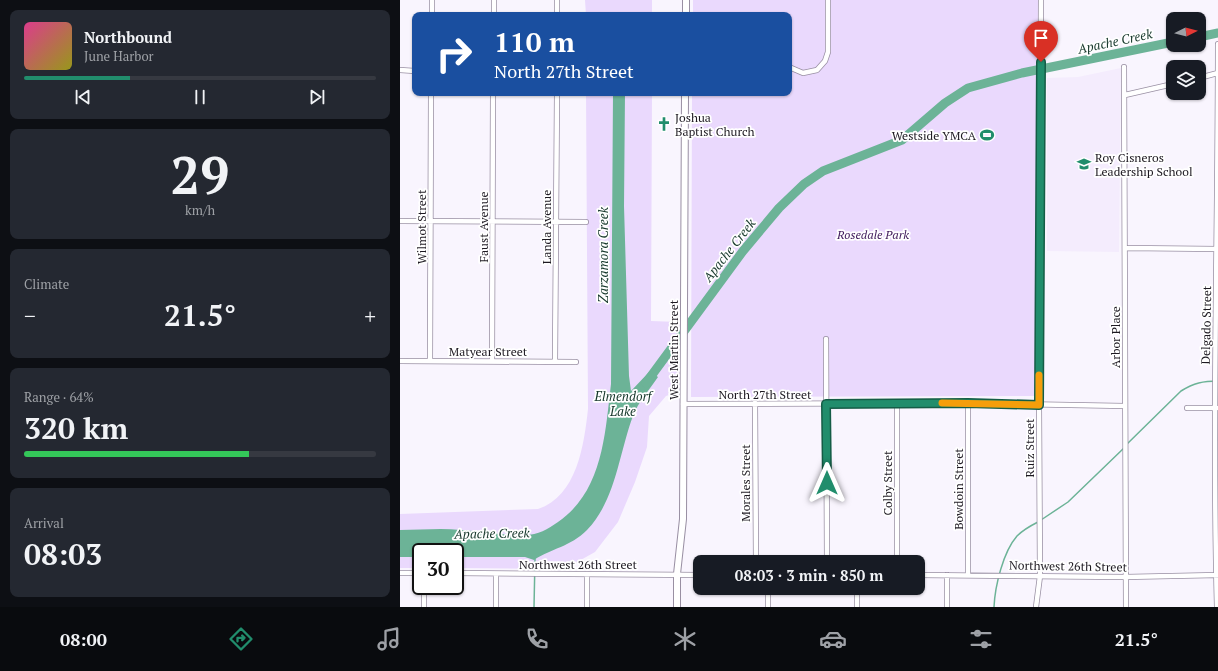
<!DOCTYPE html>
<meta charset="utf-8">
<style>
:root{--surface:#171b24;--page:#242831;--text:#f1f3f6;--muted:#9ea1a6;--line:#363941;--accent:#218d6c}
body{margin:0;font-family:"PT Serif",serif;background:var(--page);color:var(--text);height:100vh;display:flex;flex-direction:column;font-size:15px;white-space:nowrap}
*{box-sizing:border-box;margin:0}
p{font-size:13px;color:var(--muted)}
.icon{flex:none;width:22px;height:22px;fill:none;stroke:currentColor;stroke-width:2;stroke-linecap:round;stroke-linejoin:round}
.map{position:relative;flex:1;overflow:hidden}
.panel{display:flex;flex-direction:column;gap:10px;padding:10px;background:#0d0f14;width:400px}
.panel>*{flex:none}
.banner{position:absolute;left:12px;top:12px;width:380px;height:84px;border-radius:8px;box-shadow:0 1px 3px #0004;background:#1a4fa0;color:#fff;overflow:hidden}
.needle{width:26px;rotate:84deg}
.controls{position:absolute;left:766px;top:12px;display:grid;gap:8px}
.controls a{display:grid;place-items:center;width:40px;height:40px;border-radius:8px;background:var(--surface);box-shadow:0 1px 3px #0004;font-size:20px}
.speed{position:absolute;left:12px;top:543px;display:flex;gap:8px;font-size:20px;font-weight:700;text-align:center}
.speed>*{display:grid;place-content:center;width:52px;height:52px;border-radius:50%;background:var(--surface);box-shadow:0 1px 3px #0004;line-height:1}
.speed .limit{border:2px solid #111;border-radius:6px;background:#fff;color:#111}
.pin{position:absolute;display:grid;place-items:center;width:34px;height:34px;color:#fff;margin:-41px -17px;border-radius:50% 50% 50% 0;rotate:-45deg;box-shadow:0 0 4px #0007}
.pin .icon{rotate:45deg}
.me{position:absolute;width:44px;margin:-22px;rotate:0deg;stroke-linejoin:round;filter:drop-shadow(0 0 3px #0008)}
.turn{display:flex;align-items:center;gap:14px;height:84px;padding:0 16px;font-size:18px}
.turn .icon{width:52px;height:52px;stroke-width:2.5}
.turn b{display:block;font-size:28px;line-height:34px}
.big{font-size:30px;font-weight:700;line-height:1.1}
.panel .widget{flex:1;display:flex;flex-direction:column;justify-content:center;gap:6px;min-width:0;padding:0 14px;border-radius:8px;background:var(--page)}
.panel .dial{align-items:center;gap:0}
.dial b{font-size:52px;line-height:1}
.song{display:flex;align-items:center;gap:12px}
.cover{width:48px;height:48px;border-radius:6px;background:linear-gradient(135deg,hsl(330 70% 55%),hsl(60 70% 35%))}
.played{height:4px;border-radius:2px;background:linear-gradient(90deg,var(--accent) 30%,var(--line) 30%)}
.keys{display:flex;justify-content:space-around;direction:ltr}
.heat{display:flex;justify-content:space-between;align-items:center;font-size:22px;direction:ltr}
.charge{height:6px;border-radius:3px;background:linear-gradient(90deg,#34c759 64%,var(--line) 0)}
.trip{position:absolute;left:293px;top:555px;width:232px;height:40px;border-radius:8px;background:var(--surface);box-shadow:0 1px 3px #0004;font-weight:700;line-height:40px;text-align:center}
.tabs{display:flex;height:64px;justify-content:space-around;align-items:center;background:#090b0e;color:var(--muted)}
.tabs .icon{width:28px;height:28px}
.tabs .active{color:var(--accent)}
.tabs b{font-size:18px;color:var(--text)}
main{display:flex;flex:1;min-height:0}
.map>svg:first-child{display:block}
.built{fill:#f4ecfd}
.green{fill:#ead9fd}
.water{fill:#6cb397}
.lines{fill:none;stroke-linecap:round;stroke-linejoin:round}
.stream{stroke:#6cb397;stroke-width:1.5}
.river{stroke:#6cb397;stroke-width:9}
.street-casing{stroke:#998fa3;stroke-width:6}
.secondary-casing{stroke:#998fa3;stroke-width:8}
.street{stroke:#fff;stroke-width:4.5}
.secondary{stroke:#fff;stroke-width:6}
.route-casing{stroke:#155c46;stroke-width:10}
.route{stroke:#218d6c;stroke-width:7}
.slow{stroke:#f59e0b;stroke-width:7}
.labels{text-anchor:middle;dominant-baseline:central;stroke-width:3.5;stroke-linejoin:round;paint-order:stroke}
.poi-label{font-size:12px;fill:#1d1921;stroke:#fff;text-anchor:start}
.street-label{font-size:12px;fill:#1d1921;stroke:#fff}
.park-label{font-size:12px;font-style:italic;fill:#401b5c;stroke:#fff}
.water-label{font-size:13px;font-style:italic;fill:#16372b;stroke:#fff}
</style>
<main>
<section class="panel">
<div class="widget">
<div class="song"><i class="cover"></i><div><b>Northbound</b><p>June Harbor</p></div></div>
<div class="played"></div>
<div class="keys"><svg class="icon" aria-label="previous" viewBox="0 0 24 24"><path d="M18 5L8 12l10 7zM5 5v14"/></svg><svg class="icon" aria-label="pause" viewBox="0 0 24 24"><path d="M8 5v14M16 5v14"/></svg><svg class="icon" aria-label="next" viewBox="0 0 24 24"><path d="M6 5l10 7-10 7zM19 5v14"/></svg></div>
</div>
<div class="widget dial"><b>29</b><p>km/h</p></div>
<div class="widget"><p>Climate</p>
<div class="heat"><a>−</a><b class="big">21.5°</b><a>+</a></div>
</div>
<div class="widget"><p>Range · 64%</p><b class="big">320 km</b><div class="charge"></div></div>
<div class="widget"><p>Arrival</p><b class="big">08:03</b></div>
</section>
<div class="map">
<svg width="818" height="607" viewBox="0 0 818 607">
<rect width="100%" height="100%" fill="#f9f5fe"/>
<!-- built -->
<path class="built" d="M721 68 719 252 647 251V78L678 77Z"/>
<!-- green -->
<path class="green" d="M185 0H252V15H186Z
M293 0H638L635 396 291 397 292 93H389V15H293Z
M186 93H252L251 321 279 322 277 392 266 396 249 416 247 447 235 482 218 522 195 552 170 566 150 569 55 568V552H21V568H0V514L138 509C177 496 184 445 188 409Z"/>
<!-- water -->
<path class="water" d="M213 93H225L224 206 229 376 231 391 250 371 258 377C250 389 238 402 233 416 219 453 216 500 187 530 170 547 152 548 134 560L125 557H55V552H21V557H0V530C20 530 41 528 61 530 82 531 104 536 125 535 138 535 148 529 158 522 203 491 205 434 211 384Z"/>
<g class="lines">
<!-- stream -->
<path class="stream" d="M726 445 781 391C794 383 803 381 818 381
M641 520 668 502 724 448
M134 607 135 559
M594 607C595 586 603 552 617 536 623 530 630 526 638 522"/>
<!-- river -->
<path class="river" d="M799 37 818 33
M246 383 343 251 379 208 404 184 423 171 502 140 545 103 568 88 622 73 773 42"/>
<defs>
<path id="street" d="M32 15V0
M94 15V0
M157 15V0
M389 67 403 73 417 70 425 61 428 52V0
M724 67 726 607
M0 70 15 71
M799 78 818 73
M725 95 773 84
M0 221 186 222
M726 248 818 249
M426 339 427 562
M0 361 176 362
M30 361 31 93
M92 361 93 93
M155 362 157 93
M355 403 356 562
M568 403V575
M283 404 568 403 725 406
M497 404V562
M787 408H817
M0 573H21
M55 573 300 575
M96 574V607
M518 575 725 577 818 575
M24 586V607
M368 588V607
M187 607V574
M457 607V588
M547 607V575
M636 607 640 576 639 405 641 0
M817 607C812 420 818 232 818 44"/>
<path id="secondary" d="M286 15V0
M277 607V574L283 519 285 93"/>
</defs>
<!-- street casing -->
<use href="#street" class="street-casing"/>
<!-- secondary casing -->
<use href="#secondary" class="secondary-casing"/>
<!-- street -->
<use href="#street" class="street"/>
<!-- secondary -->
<use href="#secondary" class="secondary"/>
</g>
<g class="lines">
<defs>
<path id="route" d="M427 483 426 404 568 403 639 405 641 62"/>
</defs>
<!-- route casing -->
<use href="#route" class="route-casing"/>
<!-- route -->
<use href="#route" class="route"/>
<!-- slow -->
<path class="slow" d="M542 403 639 405V375"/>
</g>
<!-- icons -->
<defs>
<symbol id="church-bare" viewBox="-9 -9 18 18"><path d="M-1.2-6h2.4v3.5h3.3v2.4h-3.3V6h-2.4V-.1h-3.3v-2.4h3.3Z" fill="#218d6c" stroke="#fff" stroke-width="2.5" paint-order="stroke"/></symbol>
<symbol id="stadium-bare" viewBox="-9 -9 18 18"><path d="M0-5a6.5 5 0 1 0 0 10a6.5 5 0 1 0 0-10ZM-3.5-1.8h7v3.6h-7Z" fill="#218d6c" stroke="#fff" stroke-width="2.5" paint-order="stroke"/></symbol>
<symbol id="school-bare" viewBox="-9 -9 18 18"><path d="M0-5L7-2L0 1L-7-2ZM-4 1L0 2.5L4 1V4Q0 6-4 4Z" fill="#218d6c" stroke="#fff" stroke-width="2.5" paint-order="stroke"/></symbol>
</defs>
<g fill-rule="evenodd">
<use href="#church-bare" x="254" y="114" width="20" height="20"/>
<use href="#stadium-bare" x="577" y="125" width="20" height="20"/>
<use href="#school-bare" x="674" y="154" width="20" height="20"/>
</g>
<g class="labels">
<!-- poi labels -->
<g class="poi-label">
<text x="275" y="117">Joshua<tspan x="275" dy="14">Baptist Church</tspan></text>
<text x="576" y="135" text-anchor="end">Westside YMCA</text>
<text x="695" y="157">Roy Cisneros<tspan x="695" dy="14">Leadership School</tspan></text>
</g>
<!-- street labels -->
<g class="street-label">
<text transform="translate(21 227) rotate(-90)">Wilmot Street</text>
<text transform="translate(83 227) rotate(-90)">Faust Avenue</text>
<text transform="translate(146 227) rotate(-90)">Landa Avenue</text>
<text transform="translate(806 325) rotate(-89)">Delgado Street</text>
<text transform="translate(715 337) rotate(-90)">Arbor Place</text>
<text transform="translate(273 350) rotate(-90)">West Martin Street</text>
<text x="88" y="351">Matyear Street</text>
<text x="365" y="394">North 27th Street</text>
<text transform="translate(629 448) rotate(-90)">Ruiz Street</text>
<text transform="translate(345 483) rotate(-90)">Morales Street</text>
<text transform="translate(487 483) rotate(-90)">Colby Street</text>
<text transform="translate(558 489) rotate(-90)">Bowdoin Street</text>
<text x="178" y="564">Northwest 26th Street</text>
<text transform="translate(668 566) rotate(1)">Northwest 26th Street</text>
</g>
<!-- park labels -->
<g class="park-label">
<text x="473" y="234">Rosedale Park</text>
</g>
<!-- water labels -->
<g class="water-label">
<text transform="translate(715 41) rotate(-12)">Apache Creek</text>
<text transform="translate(329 250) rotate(-52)">Apache Creek</text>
<text transform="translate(203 255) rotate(-90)">Zarzamora Creek</text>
<text x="223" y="396">Elmendorf<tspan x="223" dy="15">Lake</tspan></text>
<text transform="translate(92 533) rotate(-1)">Apache Creek</text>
</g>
</g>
</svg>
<div class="controls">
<a><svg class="needle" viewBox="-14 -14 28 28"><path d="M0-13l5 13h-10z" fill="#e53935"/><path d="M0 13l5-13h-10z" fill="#9ea1a6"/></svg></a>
<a><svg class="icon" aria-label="layers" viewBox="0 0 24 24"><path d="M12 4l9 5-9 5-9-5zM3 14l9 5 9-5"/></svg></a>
</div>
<div class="speed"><div class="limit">30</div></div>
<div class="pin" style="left:641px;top:62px;background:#d93025"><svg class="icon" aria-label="arrive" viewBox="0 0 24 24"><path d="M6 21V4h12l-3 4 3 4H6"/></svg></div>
<svg class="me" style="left:427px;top:483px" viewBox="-20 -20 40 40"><path d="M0-17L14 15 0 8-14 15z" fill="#218d6c" stroke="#fff" stroke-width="4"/></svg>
<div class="trip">08:03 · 3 min · 850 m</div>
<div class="banner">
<div class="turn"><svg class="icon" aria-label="right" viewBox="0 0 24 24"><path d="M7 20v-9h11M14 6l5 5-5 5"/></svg><div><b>110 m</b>North 27th Street</div></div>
</div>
</div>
</main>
<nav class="tabs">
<b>08:00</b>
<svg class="icon active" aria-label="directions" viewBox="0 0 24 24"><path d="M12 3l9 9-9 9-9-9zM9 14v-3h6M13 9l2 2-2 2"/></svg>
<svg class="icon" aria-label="music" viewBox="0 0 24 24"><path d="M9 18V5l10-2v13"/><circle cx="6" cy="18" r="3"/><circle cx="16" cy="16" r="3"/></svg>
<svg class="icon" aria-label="phone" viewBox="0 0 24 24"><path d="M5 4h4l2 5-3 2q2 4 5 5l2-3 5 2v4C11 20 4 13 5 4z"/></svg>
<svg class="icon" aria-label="climate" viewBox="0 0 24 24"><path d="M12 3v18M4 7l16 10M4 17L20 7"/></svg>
<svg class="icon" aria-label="car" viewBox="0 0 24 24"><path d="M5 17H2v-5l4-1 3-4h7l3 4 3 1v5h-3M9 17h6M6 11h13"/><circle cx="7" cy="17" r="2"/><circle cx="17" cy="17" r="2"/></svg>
<svg class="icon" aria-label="filters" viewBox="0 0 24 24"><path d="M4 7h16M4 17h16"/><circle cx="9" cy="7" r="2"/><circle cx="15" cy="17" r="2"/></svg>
<b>21.5°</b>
</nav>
